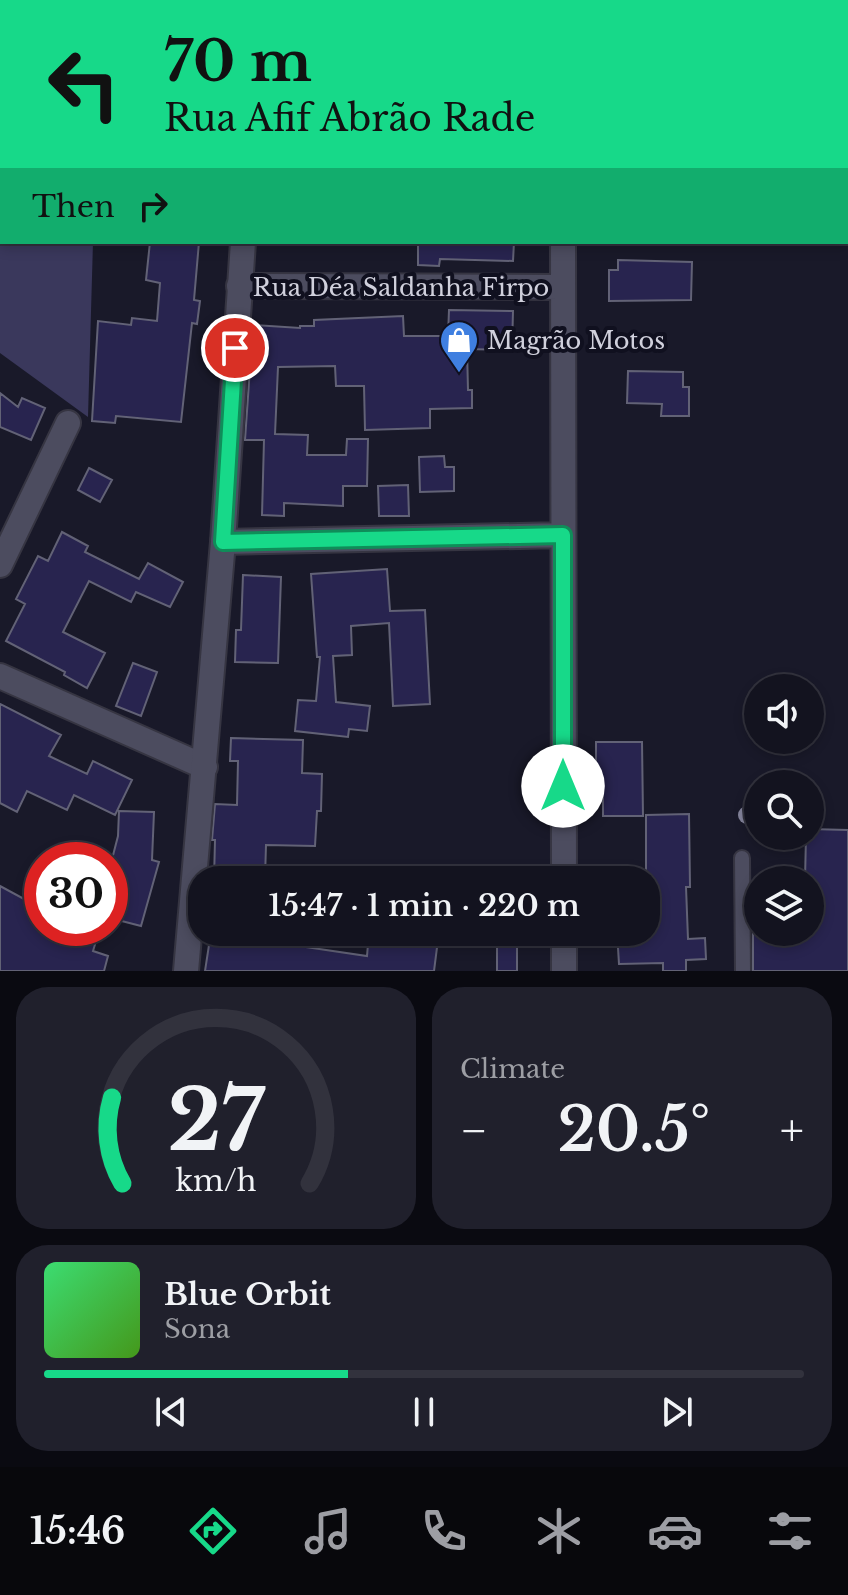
<!DOCTYPE html>
<meta charset="utf-8">
<style>
:root{--surface:#13131f;--page:#20202c;--text:#f1f3f6;--muted:#9d9ea4;--line:#32323d;--accent:#17d989}
body{margin:0;font-family:"Libre Baskerville",serif;background:var(--page);color:var(--text);height:100vh;display:flex;flex-direction:column;font-size:30px;white-space:nowrap}
*{box-sizing:border-box;margin:0}
p{font-size:26px;color:var(--muted)}
.icon{flex:none;width:44px;height:44px;fill:none;stroke:currentColor;stroke-width:2;stroke-linecap:round;stroke-linejoin:round}
.map{position:relative;height:971px;overflow:hidden}
.sheet{display:flex;flex-direction:column;gap:16px;padding:16px;background:#0a0a11;flex:1}
.sheet>*{flex:none}
.top-card{position:absolute;left:0px;top:0px;width:848px;height:244px;box-shadow:0 4px 12px #0003,0 0 0 2px var(--line);background:#17d989;color:#111;overflow:hidden}
.tools{position:absolute;left:744px;top:674px;display:grid;gap:16px}
.tools a{display:grid;place-items:center;width:80px;height:80px;border-radius:50%;background:var(--surface);box-shadow:0 4px 12px #0003,0 0 0 2px var(--line);font-size:40px}
.speed{position:absolute;left:24px;top:842px;display:flex;gap:16px;font-size:40px;font-weight:700;text-align:center}
.speed>*{display:grid;place-content:center;width:104px;height:104px;border-radius:50%;background:var(--surface);box-shadow:0 4px 12px #0003,0 0 0 2px var(--line);line-height:1}
.speed .limit{border:12px solid #d22;background:#fff;color:#111}
.pin{position:absolute;display:grid;place-items:center;width:68px;height:68px;color:#fff;margin:-34px;border:4px solid #fff;border-radius:50%;box-shadow:0 2px 8px #0007}
.me{position:absolute;width:88px;margin:-44px;rotate:0deg;stroke-linejoin:round;filter:drop-shadow(0 0 6px #0008)}
.turn{display:flex;align-items:center;gap:28px;height:168px;padding:0 32px;font-size:36px}
.turn .icon{width:104px;height:104px;stroke-width:2.5}
.turn b{display:block;font-size:56px;line-height:68px}
.then{display:flex;align-items:center;height:76px;padding:0 32px;background:#0003;gap:16px;font-size:30px}
.big{font-size:60px;font-weight:600;line-height:1.1}
.sheet .card{flex:1;display:flex;flex-direction:column;justify-content:center;gap:12px;min-width:0;padding:0 28px;border-radius:32px;background:var(--page)}
.sheet .dial{align-items:center;gap:0}
.dial svg{height:208px;overflow:visible;fill:none;stroke:var(--line);stroke-width:7;stroke-linecap:round;text-anchor:middle}
.dial text{fill:var(--text);stroke:none}
.song{display:flex;align-items:center;gap:24px}
.cover{width:96px;height:96px;border-radius:12px;background:linear-gradient(135deg,hsl(140 70% 55%),hsl(100 70% 35%))}
.played{height:8px;border-radius:4px;background:linear-gradient(90deg,var(--accent) 40%,var(--line) 40%)}
.keys{display:flex;justify-content:space-around;direction:ltr}
.heat{display:flex;justify-content:space-between;align-items:center;font-size:44px;direction:ltr}
.sheet .tiles{flex:1;display:grid;gap:16px;grid-template-columns:1fr 1fr}
.card:last-child{grid-column:span 2}
.trip{position:absolute;left:188px;top:866px;width:472px;height:80px;border-radius:32px;background:var(--surface);box-shadow:0 4px 12px #0003,0 0 0 2px var(--line);font-weight:600;line-height:80px;text-align:center}
.dock{display:flex;height:128px;justify-content:space-around;align-items:center;background:#08080c;color:var(--muted)}
.dock .icon{width:56px;height:56px}
.dock .selected{color:var(--accent)}
.dock b{font-size:36px;color:var(--text)}
.map>svg:first-child{display:block}
.green{fill:#3a385c}
.building{fill:#28244f;stroke:#626276;stroke-width:2}
.lines{fill:none;stroke-linecap:round;stroke-linejoin:round}
.lane-casing{stroke:#363542;stroke-width:18}
.street-casing{stroke:#363542;stroke-width:28}
.secondary-casing{stroke:#363542;stroke-width:28}
.lane{stroke:#4c4c5f;stroke-width:14}
.street{stroke:#4c4c5f;stroke-width:24}
.secondary{stroke:#4c4c5f;stroke-width:24}
.tree{fill:#84849c}
.route-casing{stroke:#0f8d59;stroke-width:20}
.route{stroke:#17d989;stroke-width:14}
.labels{text-anchor:middle;dominant-baseline:central;stroke-width:8;stroke-linejoin:round;paint-order:stroke}
.street-label{font-size:24px;fill:#d0d0dc;stroke:#10101f}
.poi-label{font-size:24px;fill:#d0d0dc;stroke:#10101f;text-anchor:start}
</style>
<div class="map">
<svg width="848" height="971" viewBox="0 0 848 971">
<rect width="100%" height="100%" fill="#191929"/>
<!-- green -->
<path class="green" d="M0 168 2 242H93L88 417 0 353Z"/>
<!-- building -->
<path class="building" d="M150 242H199L194 300 200 301 197 324 192 323 181 422 116 416 115 423 92 421 98 321 131 325 132 318 157 321 160 283 146 280Z
M418 242H514L513 261 440 259 439 266 418 265Z
M618 260 692 262 691 300 609 301V270H618Z
M449 310 513 311 512 350 467 349 468 390H472V408L430 409V428L365 430 364 386H336L335 366 278 367 275 434 308 435 307 455H346L347 439H368L367 486H343V506L284 503V516L262 515 264 440H245L253 325 300 328V326H314V320L403 316 404 336H448Z
M628 371 683 372V387H689V416H661L662 404 627 403Z
M0 393 18 407 22 398 45 408 31 440 0 427Z
M444 456 445 467H454V491L420 492 419 457Z
M89 468 112 480 100 502 78 490Z
M408 485 409 516H379L378 486Z
M62 532 88 546 85 552 139 579 148 563 183 582 170 607 136 592 131 602 89 581 63 632 105 653 87 688 64 675 65 672 6 641 25 604 16 599 38 556 48 561Z
M387 569 390 611 425 610 430 704 393 706 389 623 351 626 352 655 333 656 336 702 370 706 367 731 349 729 348 737 295 731 298 700 316 701 320 657H317L311 574Z
M243 575 281 577 278 663 235 662 236 630H241Z
M133 663 157 672 141 716 116 706Z
M0 704 61 735 49 756 87 774 93 761 132 780 115 815 74 795 67 810 27 791 17 812 0 803Z
M231 738 303 740 302 773 322 774 321 811H317L315 846 266 845 265 878 260 880H214L215 840H212L215 804 237 805 238 761H230Z
M596 742H642L643 816H603V780H596Z
M119 811 154 812 152 860 159 862 141 926 110 918 119 883 110 881V867L118 836Z
M689 814 690 887H686L688 939 705 938 706 959 686 960V971H663V963L619 964 617 932H646V815Z
M810 829 848 830V971H753V932H810V880H805L806 836H810Z
M0 886 24 899 26 893 42 900V928H100L93 951 108 956 104 971H0Z
M211 932H259L258 940 367 956 369 932H439L434 971H205Z
M497 943H517V971H497Z"/>
<g class="lines">
<defs>
<path id="lane" d="M742 858 743 971"/>
<path id="street" d="M564 2V0
M846 117H848
M563 242 564 880
M239 286 563 287
M223 542 563 535
M0 565 68 423
M0 676 205 767
M564 932V971"/>
<path id="secondary" d="M261 2V0
M186 971 223 542 243 242"/>
</defs>
<!-- lane casing -->
<use href="#lane" class="lane-casing"/>
<!-- street casing -->
<use href="#street" class="street-casing"/>
<!-- secondary casing -->
<use href="#secondary" class="secondary-casing"/>
<!-- lane -->
<use href="#lane" class="lane"/>
<!-- street -->
<use href="#street" class="street"/>
<!-- secondary -->
<use href="#secondary" class="secondary"/>
</g>
<!-- trees -->
<circle class="tree" cx="747" cy="815" r="9"/>
<g class="lines">
<defs>
<path id="route" d="M235 348 223 542 563 535V786"/>
</defs>
<!-- route casing -->
<use href="#route" class="route-casing"/>
<!-- route -->
<use href="#route" class="route"/>
</g>
<!-- icons -->
<defs>
<symbol id="shop-pin" viewBox="-11 -11 22 30"><path d="M0 17L-7.5 6A9.5 9.5 0 1 1 7.5 6Z" fill="#3f7fe0" stroke="#10101f"/><path d="M-5-2.5h2.3a2.7 3.5 0 0 1 5.4 0H5L5.5 6h-11ZM-1.5-2.5h3a1.5 2.3 0 0 0-3 0Z" fill="#fff"/></symbol>
</defs>
<g fill-rule="evenodd">
<use href="#shop-pin" x="437" y="318" width="44" height="60"/>
</g>
<g class="labels">
<!-- street labels -->
<g class="street-label">
<text x="401" y="287">Rua Déa Saldanha Firpo</text>
</g>
<!-- poi labels -->
<g class="poi-label">
<text x="487" y="340">Magrão Motos</text>
</g>
</g>
</svg>
<div class="tools">
<a><svg class="icon" aria-label="sound" viewBox="0 0 24 24"><path d="M4 9h4l5-4v14l-5-4H4zM17 9q2 3 0 6"/></svg></a>
<a><svg class="icon" aria-label="search" viewBox="0 0 24 24"><circle cx="10" cy="10" r="6"/><path d="M15 15l6 6"/></svg></a>
<a><svg class="icon" aria-label="layers" viewBox="0 0 24 24"><path d="M12 4l9 5-9 5-9-5zM3 14l9 5 9-5"/></svg></a>
</div>
<div class="speed"><div class="limit">30</div></div>
<div class="pin" style="left:235px;top:348px;background:#d93025"><svg class="icon" aria-label="arrive" viewBox="0 0 24 24"><path d="M6 21V4h12l-3 4 3 4H6"/></svg></div>
<svg class="me" style="left:563px;top:786px" viewBox="-20 -20 40 40"><circle r="19" fill="#fff"/><path d="M0-13L10 11 0 6-10 11z" fill="#17d989"/></svg>
<div class="trip">15:47 · 1 min · 220 m</div>
<div class="top-card">
<div class="turn"><svg class="icon" aria-label="left" viewBox="0 0 24 24"><path d="M17 20v-9H6M10 6l-5 5 5 5"/></svg><div><b>70 m</b>Rua Afif Abrão Rade</div></div>
<div class="then">Then<svg class="icon" aria-label="right" viewBox="0 0 24 24"><path d="M7 20v-9h11M14 6l5 5-5 5"/></svg></div>
</div>
</div>
<section class="sheet">
<div class="tiles">
<div class="card dial"><svg viewBox="0 0 100 80">
<path d="M14 69A42 42 0 1 1 86 69"/>
<path d="M14 69A42 42 0 0 1 10 36" stroke="#17d989"/>
<text x="50" y="56" font-size="32" font-weight="700">27</text>
<text x="50" y="72" font-size="11">km/h</text>
</svg></div>
<div class="card"><p>Climate</p>
<div class="heat"><a>−</a><b class="big">20.5°</b><a>+</a></div>
</div>
<div class="card">
<div class="song"><i class="cover"></i><div><b>Blue Orbit</b><p>Sona</p></div></div>
<div class="played"></div>
<div class="keys"><svg class="icon" aria-label="previous" viewBox="0 0 24 24"><path d="M18 5L8 12l10 7zM5 5v14"/></svg><svg class="icon" aria-label="pause" viewBox="0 0 24 24"><path d="M8 5v14M16 5v14"/></svg><svg class="icon" aria-label="next" viewBox="0 0 24 24"><path d="M6 5l10 7-10 7zM19 5v14"/></svg></div>
</div>
</div>
</section>
<nav class="dock">
<b>15:46</b>
<svg class="icon selected" aria-label="directions" viewBox="0 0 24 24"><path d="M12 3l9 9-9 9-9-9zM9 14v-3h6M13 9l2 2-2 2"/></svg>
<svg class="icon" aria-label="music" viewBox="0 0 24 24"><path d="M9 18V5l10-2v13"/><circle cx="6" cy="18" r="3"/><circle cx="16" cy="16" r="3"/></svg>
<svg class="icon" aria-label="phone" viewBox="0 0 24 24"><path d="M5 4h4l2 5-3 2q2 4 5 5l2-3 5 2v4C11 20 4 13 5 4z"/></svg>
<svg class="icon" aria-label="climate" viewBox="0 0 24 24"><path d="M12 3v18M4 7l16 10M4 17L20 7"/></svg>
<svg class="icon" aria-label="car" viewBox="0 0 24 24"><path d="M5 17H2v-5l4-1 3-4h7l3 4 3 1v5h-3M9 17h6M6 11h13"/><circle cx="7" cy="17" r="2"/><circle cx="17" cy="17" r="2"/></svg>
<svg class="icon" aria-label="filters" viewBox="0 0 24 24"><path d="M4 7h16M4 17h16"/><circle cx="9" cy="7" r="2"/><circle cx="15" cy="17" r="2"/></svg>
</nav>
